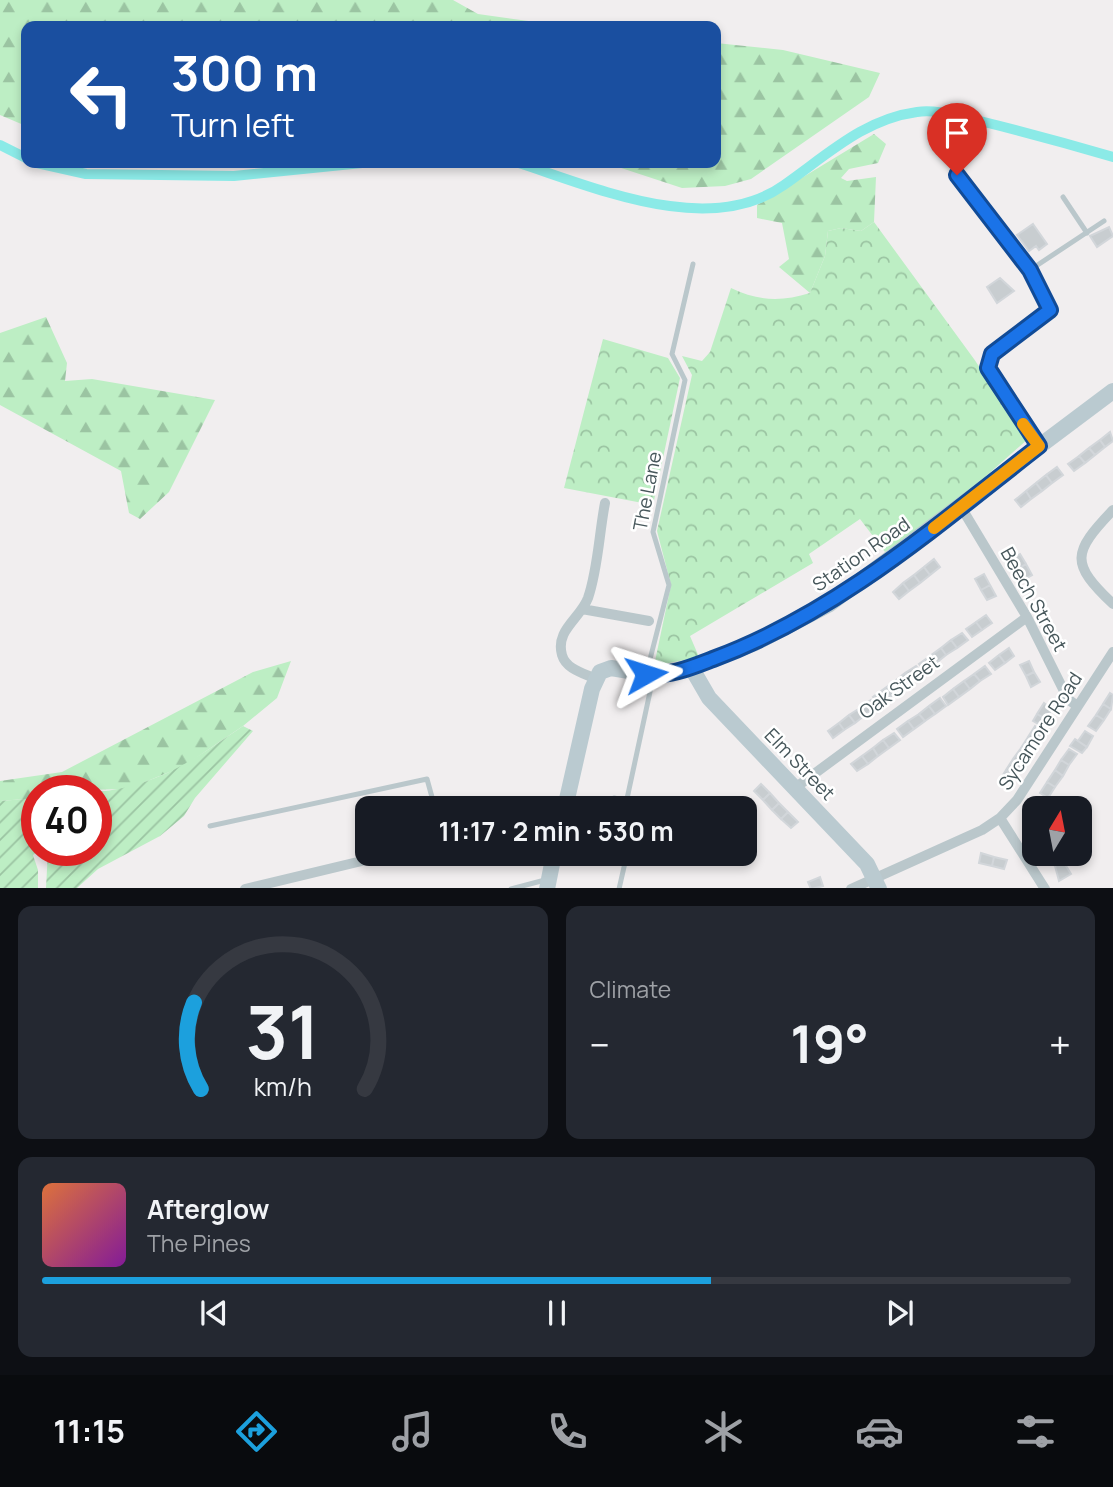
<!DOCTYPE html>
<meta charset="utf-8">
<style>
:root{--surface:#171b24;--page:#242831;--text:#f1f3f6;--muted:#9ea1a6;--line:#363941;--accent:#1ca0dd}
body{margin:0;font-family:Manrope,sans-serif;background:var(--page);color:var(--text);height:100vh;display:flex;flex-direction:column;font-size:26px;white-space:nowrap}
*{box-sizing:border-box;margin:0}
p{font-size:23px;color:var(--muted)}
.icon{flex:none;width:38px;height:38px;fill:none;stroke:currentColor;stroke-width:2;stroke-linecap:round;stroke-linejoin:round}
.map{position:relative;height:888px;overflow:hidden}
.panel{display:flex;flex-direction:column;gap:18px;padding:18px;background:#0d0f14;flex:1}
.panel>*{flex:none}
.top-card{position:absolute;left:21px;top:21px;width:700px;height:147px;border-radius:14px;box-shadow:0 4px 10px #0003;background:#1a4fa0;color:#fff;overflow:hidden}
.needle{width:46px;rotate:10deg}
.controls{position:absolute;left:1022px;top:796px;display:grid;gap:14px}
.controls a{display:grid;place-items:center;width:70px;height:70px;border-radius:14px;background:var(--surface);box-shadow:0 4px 10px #0003;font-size:35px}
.speed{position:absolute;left:21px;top:775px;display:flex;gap:14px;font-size:35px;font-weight:700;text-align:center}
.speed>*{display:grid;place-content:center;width:91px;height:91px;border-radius:50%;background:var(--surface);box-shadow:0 4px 10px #0003;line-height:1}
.speed .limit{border:10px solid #d22;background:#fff;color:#111}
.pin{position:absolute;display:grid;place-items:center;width:60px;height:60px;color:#fff;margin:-72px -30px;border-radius:50% 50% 50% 0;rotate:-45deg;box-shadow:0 0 7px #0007}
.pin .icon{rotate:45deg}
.me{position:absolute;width:77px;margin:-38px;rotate:84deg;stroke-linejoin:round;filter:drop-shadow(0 0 5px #0008)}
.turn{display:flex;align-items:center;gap:24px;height:147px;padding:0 35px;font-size:32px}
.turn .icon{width:91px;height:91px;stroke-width:2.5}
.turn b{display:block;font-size:49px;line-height:60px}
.big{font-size:52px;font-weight:700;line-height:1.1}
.panel .widget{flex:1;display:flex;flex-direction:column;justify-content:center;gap:10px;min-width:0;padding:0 24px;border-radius:14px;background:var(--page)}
.panel .dial{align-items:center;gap:0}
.dial svg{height:182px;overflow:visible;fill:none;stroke:var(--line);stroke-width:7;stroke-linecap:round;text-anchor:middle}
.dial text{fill:var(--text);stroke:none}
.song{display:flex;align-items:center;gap:21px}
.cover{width:84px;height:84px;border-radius:10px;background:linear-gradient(135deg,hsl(20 70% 55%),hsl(290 70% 35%))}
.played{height:7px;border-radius:4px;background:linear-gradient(90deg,var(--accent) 65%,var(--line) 65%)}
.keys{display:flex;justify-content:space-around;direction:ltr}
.heat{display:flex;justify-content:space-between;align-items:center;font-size:38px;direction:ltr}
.panel .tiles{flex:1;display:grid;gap:18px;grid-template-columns:1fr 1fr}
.widget:last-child{grid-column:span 2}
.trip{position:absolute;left:355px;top:796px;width:402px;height:70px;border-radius:14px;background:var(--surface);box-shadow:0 4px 10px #0003;font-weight:700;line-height:70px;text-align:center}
.tabs{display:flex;height:112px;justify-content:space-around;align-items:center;background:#090b0e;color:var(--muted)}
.tabs .icon{width:49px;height:49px}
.tabs .current{color:var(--accent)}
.tabs b{font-size:32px;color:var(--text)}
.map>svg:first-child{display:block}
.forest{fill:url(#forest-firs)}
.park{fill:url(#park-crowns)}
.garden{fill:url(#garden-furrows)}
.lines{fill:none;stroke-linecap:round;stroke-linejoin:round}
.canal{stroke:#8beae7;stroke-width:10}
.building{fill:#c8cdd0;stroke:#d2d6da;stroke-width:2}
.lane{stroke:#bac7cb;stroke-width:5}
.street{stroke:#bac7cb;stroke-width:10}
.secondary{stroke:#bacad0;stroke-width:16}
.route-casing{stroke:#114b97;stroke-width:18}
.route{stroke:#1a73e8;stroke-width:12}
.slow{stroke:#f59e0b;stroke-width:12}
.labels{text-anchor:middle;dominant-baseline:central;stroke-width:5;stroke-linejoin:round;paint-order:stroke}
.street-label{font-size:19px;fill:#47575b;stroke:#fff}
</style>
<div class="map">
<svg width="1113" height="889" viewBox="0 0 1113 889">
<defs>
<pattern id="forest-firs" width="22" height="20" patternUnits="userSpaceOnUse" patternTransform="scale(1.75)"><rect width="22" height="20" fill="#bdeec4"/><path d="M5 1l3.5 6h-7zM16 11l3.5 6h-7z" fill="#9bc4a2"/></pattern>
<pattern id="park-crowns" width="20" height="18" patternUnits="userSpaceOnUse" patternTransform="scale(1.75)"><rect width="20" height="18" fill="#bdeec4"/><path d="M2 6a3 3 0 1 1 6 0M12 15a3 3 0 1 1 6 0" fill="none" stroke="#9bc4a2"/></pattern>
<pattern id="garden-furrows" width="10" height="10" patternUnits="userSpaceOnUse" patternTransform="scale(1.75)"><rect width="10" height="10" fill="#bdeec4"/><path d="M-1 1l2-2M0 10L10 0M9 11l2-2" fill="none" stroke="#9bc4a2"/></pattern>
</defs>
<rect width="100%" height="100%" fill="#f1eeef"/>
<!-- forest -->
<path class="forest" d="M0 0H453L478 14 565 26H26V126L0 115Z
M716 43 783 50 880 73 869 97 751 179 725 186 682 188 606 163H716Z
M874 134 886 144 878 163 849 169 841 178 847 181 876 177 874 222 861 231 841 228 828 231 825 256 810 293 779 267 789 259 782 223 757 218V205Z
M46 317 67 363 65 381 92 379 215 400 169 492 140 519 129 513 121 471 0 405V333Z
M291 661 277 698 243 726 184 766 128 789 37 791V798L0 801V781L62 772 253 672Z"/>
<!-- park -->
<path class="park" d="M874 222 974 359 1028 439 951 507 885 552 860 519 809 554 813 563 690 636 699 657 654 666 671 585 657 531 692 375 682 356 702 361 710 352 731 288C758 301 781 302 810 293L825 256 828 231 841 228 861 231Z
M603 339 668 358 680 378 653 505 564 488Z"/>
<!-- garden -->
<path class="garden" d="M243 726 253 731 195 798 184 816 160 836 98 869 77 888H46L48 851 96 850V792C156 787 195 759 243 726Z
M37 798 38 851 33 855 38 870V888H0V801Z"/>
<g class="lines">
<!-- canal -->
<path class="canal" d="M0 145 26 158
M37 163 86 174 234 176 362 163
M519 163C596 188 710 238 784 185 827 155 864 119 917 112 938 109 960 117 980 121 1025 132 1069 144 1113 157"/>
</g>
<!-- building -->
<path class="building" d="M1033 224 1047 244 1039 250 1036 246 1029 251 1017 235Z
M1109 227 1113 236 1097 247 1090 236Z
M1000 278 1014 291 997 303 987 287Z
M1110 432 1113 441 1105 447 1100 440Z
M1100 440 1105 447 1095 455 1089 448Z
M1089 448 1095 455 1085 463 1079 456Z
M1079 456 1085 463 1074 471 1068 464Z
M1057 467 1063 475 1052 483 1046 475Z
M1046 475 1052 483 1042 491 1036 483Z
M1036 483 1042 491 1031 499 1026 491Z
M1026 491 1031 499 1021 507 1015 500Z
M1020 554 1026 564 1018 569 1012 558Z
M934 559 940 567 930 575 924 567Z
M1026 564 1032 575 1023 580 1018 569Z
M924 567 930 575 920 583 914 575Z
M984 574 990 585 981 590 975 579Z
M914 575 920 583 909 591 903 583Z
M903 583 909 591 899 599 893 592Z
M990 585 996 596 987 600 981 590Z
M986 615 992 623 982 630 976 622Z
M976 622 982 630 972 637 966 629Z
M962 633 968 640 957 648 951 640Z
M951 640 957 648 946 655 941 648Z
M941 648 946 655 936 663 930 656Z
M1009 648 1014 656 1005 663 999 655Z
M999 655 1005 663 995 670 989 663Z
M930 656 936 663 925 671 919 664Z
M1029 661 1034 672 1026 676 1020 665Z
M916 666 922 673 911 681 905 673Z
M985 666 991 674 980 681 974 674Z
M1034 672 1040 682 1031 687 1026 676Z
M905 673 911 681 901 689 895 681Z
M974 674 980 681 970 689 964 681Z
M895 681 901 689 890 697 884 689Z
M964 681 970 689 959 697 953 689Z
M884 689 890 697 879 704 873 697Z
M953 689 959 697 948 705 943 697Z
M1110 693 1113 695 1111 709 1103 704Z
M940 698 946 706 935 714 929 706Z
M871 700 876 707 865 715 860 708Z
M1044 703 1052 709 1046 719 1037 714Z
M1103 704 1111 709 1104 720 1096 715Z
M929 706 935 714 925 721 919 714Z
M860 708 865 715 855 723 849 715Z
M919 714 925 721 914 729 908 721Z
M1037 714 1049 721 1045 728 1033 721Z
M849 715 855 723 844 730 839 723Z
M1096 715 1104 720 1096 731 1088 726Z
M908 721 914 729 903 737 897 729Z
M839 723 844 730 833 738 828 731Z
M1035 726 1043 731 1036 742 1028 737Z
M1085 731 1093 736 1087 747 1078 741Z
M894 733 900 740 889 748 883 740Z
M1028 737 1036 742 1029 753 1021 748Z
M1075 739 1087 747 1082 753 1070 746Z
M883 740 889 748 878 756 873 748Z
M873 748 878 756 868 764 862 756Z
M1021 748 1029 753 1021 764 1013 759Z
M1069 749 1077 754 1069 765 1061 760Z
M862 756 868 764 857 771 851 764Z
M1013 759 1021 764 1014 775 1006 770Z
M1061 760 1069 765 1063 776 1055 770Z
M1006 770 1014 775 1007 786 999 781Z
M1055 770 1063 776 1055 787 1047 782Z
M1047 782 1055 787 1048 798 1040 793Z
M761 784 770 793 763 800 754 791Z
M770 793 779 803 772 810 763 800Z
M779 803 788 812 781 819 772 810Z
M788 812 798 822 791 828 781 819Z
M981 853 994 857 992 866 979 863Z
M1047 854H1058L1063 861 1055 866 1044 856Z
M994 857 1007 860 1004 869 992 866Z
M1063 861 1071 874 1059 881 1055 866Z
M820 877 823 886 811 889 808 882Z"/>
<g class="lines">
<!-- lane -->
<path class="lane" d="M957 175 1030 270 1050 310 992 354 988 368 1038 445
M1063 197 1087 233
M1030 270 1104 221
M647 671 669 585 653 532 685 380 672 354 693 264
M614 798 627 801
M625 808 653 678
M210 826 427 779 435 808
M511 889 545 880
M619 889 627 854"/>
<!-- street -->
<path class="street" d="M961 507 1027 617 1068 699 1077 706
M1113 510C1072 553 1070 563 1113 604
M582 609 649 621
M596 679C583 673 566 669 562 655 555 630 580 619 588 598 598 569 599 534 605 503
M795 788 1027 617
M1000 818 1045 889
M245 889 391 854
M851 889 982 830 1000 818 1017 800 1113 652"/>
<!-- secondary -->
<path class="secondary" d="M691 667 709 698 867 864 879 889
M565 808 592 689 600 672 611 668 653 675 691 667 755 643 828 605 1113 391
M547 889 554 854"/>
</g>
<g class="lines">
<defs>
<path id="route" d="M646 674C669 677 692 667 713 659 837 613 936 526 1039 446L988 368 992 354 1050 310 1030 270 957 175"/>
</defs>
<!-- route casing -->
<use href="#route" class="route-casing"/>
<!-- route -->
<use href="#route" class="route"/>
<!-- slow -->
<path class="slow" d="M934 528 1039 446 1023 424"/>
</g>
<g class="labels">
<!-- street labels -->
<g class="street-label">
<text transform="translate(647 491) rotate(-79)">The Lane</text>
<text transform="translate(861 554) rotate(-35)">Station Road</text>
<text transform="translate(1034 599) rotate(61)">Beech Street</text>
<text transform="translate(899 687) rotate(-36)">Oak Street</text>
<text transform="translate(1040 731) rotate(-57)">Sycamore Road</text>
<text transform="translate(800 764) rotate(46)">Elm Street</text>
</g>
</g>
</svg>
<div class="controls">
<a><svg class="needle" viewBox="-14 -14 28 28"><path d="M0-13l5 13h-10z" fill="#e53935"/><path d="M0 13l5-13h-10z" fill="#9ea1a6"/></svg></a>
</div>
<div class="speed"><div class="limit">40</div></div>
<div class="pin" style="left:957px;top:175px;background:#d93025"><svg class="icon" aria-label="arrive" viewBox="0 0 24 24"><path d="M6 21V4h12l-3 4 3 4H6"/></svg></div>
<svg class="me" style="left:646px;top:674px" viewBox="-20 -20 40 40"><path d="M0-17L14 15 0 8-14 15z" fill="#1a73e8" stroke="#fff" stroke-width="4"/></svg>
<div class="trip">11:17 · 2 min · 530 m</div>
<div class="top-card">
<div class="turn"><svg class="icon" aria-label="left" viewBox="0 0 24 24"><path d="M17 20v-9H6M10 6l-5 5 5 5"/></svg><div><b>300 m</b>Turn left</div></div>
</div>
</div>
<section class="panel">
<div class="tiles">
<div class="widget dial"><svg viewBox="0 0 100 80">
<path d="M14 69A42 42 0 1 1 86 69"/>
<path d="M14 69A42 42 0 0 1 11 31" stroke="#1ca0dd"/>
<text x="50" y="56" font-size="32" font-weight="700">31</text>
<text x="50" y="72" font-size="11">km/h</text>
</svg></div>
<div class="widget"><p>Climate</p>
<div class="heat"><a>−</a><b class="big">19°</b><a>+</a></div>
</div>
<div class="widget">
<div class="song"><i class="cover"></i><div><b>Afterglow</b><p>The Pines</p></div></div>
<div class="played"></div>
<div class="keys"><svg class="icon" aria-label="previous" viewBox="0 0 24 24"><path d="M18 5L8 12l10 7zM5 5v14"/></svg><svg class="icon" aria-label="pause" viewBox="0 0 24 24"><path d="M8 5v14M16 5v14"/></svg><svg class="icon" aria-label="next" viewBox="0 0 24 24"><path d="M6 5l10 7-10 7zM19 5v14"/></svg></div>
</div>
</div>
</section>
<nav class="tabs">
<b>11:15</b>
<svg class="icon current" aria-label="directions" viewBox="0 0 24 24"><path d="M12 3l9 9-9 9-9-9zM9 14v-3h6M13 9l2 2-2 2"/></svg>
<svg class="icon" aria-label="music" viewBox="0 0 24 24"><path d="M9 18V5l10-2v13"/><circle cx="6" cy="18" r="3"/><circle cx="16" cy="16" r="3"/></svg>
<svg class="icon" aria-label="phone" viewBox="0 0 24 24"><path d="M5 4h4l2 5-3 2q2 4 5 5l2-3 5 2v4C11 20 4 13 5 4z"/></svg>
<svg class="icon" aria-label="climate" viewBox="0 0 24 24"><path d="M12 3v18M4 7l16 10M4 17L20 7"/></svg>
<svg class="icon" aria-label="car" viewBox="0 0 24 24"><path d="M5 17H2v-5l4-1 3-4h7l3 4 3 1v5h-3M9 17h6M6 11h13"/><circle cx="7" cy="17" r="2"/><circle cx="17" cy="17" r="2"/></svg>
<svg class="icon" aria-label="filters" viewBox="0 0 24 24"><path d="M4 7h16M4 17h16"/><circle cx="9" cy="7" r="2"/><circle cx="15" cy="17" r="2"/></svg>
</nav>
